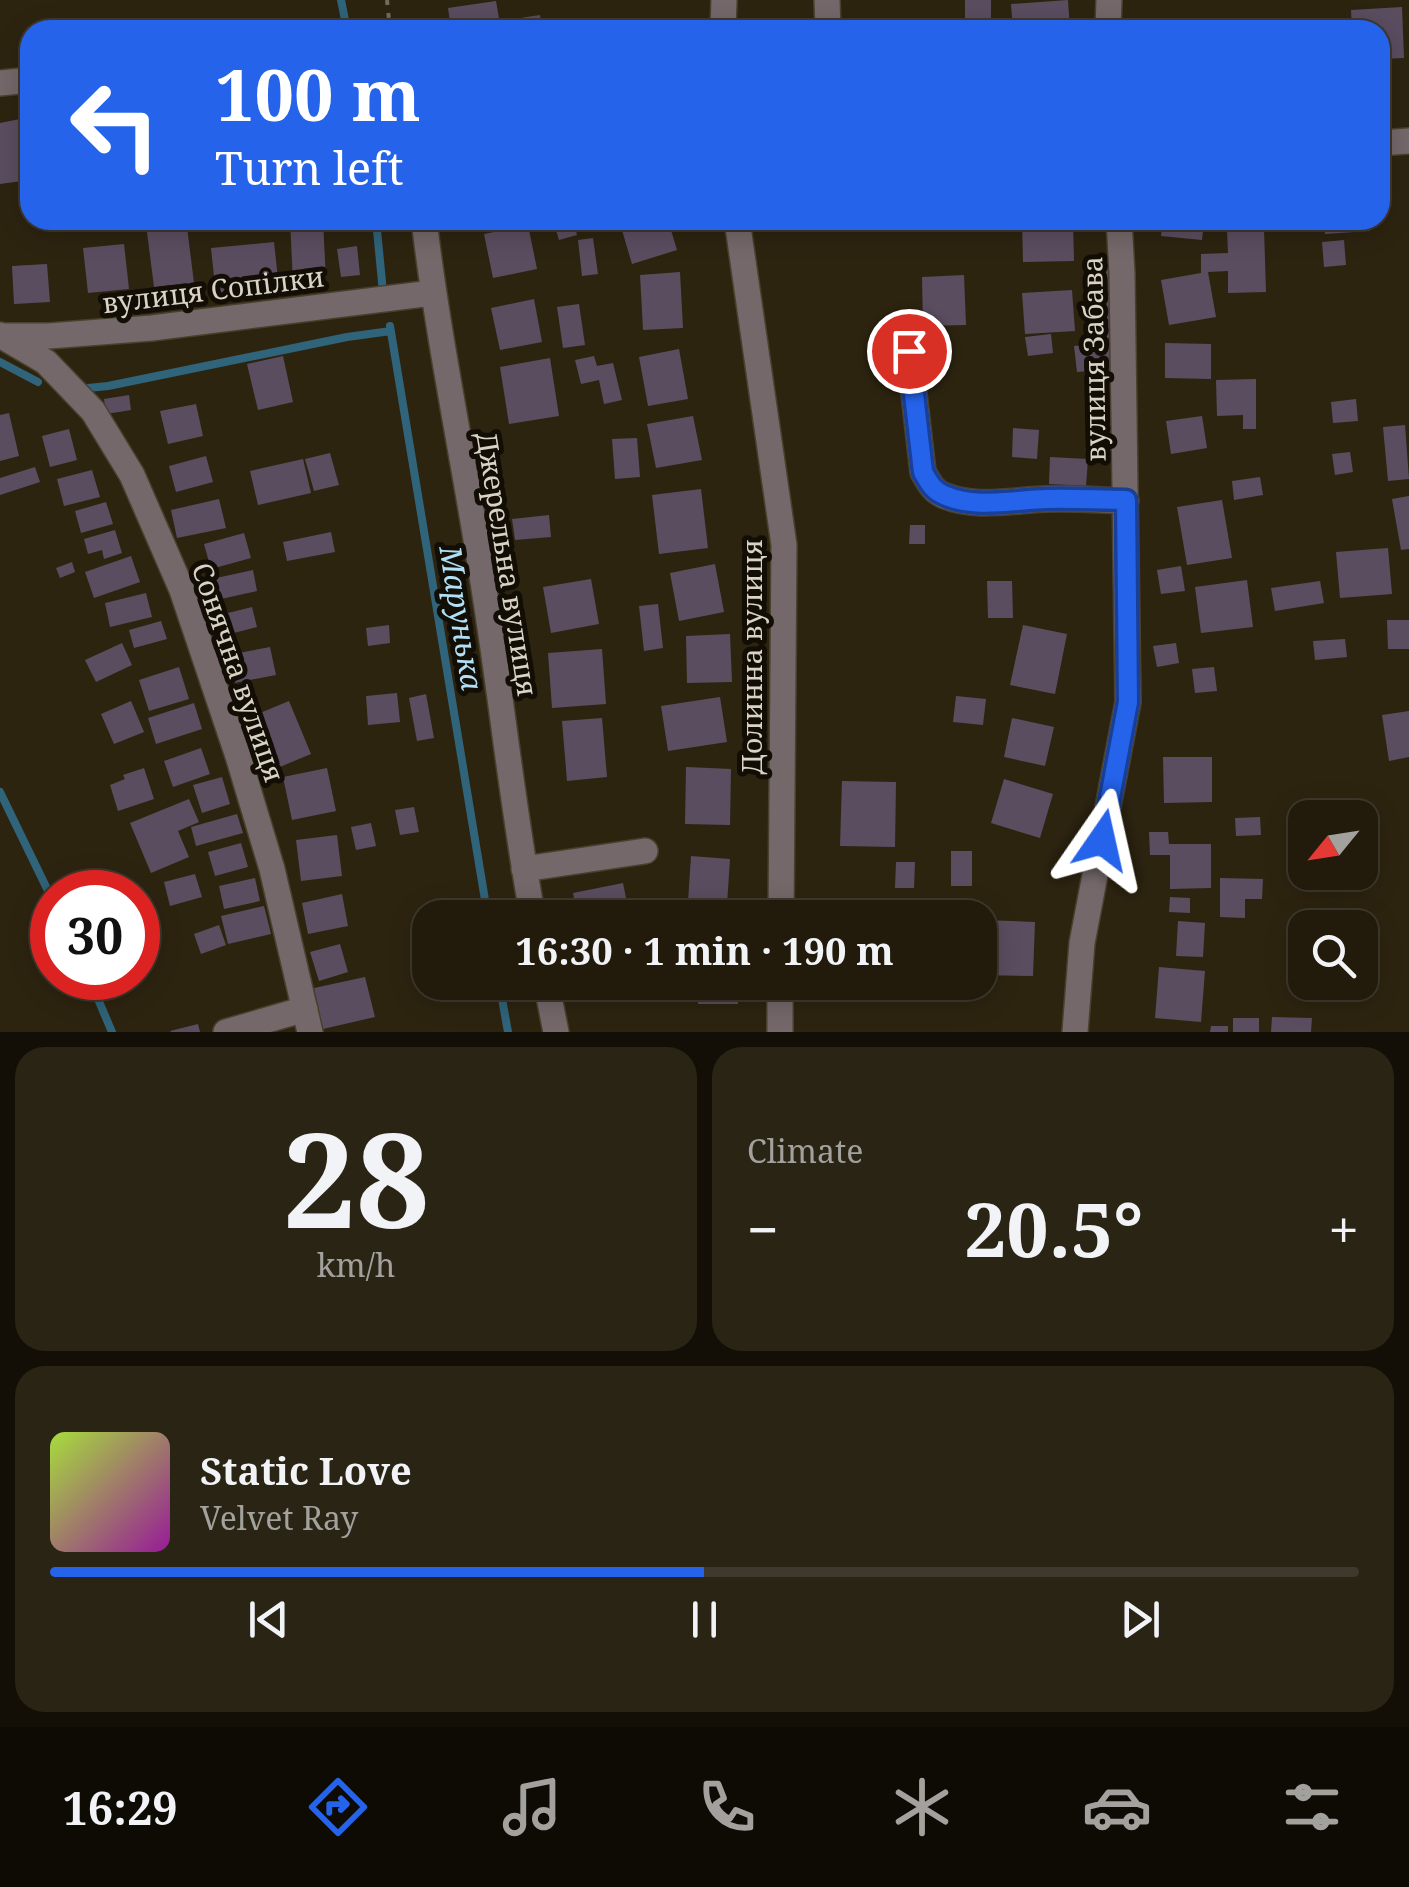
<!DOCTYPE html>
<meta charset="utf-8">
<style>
:root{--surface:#221b0c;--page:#2a2415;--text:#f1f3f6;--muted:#a2a19d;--line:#3f392d;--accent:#2563eb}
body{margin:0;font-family:"Noto Serif",serif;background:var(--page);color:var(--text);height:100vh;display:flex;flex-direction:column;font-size:38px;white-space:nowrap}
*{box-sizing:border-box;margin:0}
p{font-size:32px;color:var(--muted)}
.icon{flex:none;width:55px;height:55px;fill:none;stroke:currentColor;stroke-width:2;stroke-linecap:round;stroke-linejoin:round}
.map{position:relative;height:1032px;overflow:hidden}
.panel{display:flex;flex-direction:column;gap:15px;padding:15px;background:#130f07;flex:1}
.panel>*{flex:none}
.top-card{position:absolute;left:20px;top:20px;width:1370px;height:210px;border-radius:30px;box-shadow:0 5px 25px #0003,0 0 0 2px var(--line);background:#2563eb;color:#fff;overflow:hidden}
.needle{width:65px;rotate:240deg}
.buttons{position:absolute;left:1288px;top:800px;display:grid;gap:20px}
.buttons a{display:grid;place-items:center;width:90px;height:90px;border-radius:20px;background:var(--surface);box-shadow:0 5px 25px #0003,0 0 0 2px var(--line);font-size:50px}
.speed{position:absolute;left:30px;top:870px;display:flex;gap:20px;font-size:50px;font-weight:700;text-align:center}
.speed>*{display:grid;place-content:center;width:130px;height:130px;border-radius:50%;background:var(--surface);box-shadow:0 5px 25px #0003,0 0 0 2px var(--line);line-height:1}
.speed .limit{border:15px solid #d22;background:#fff;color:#111}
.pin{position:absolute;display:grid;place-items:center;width:85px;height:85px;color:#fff;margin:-42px;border:5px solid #fff;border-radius:50%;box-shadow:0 2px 10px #0007}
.me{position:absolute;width:110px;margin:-55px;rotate:11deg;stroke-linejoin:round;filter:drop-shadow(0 0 8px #0008)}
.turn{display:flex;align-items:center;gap:35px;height:210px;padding:0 30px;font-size:45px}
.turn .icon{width:130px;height:130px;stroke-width:2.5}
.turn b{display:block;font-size:70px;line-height:85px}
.big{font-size:75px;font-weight:700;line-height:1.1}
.panel .card{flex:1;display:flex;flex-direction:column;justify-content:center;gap:15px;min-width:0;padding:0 35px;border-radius:30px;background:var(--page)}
.panel .dial{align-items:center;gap:0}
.dial b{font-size:130px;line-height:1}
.song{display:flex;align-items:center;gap:30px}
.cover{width:120px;height:120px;border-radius:15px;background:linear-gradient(135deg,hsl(80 70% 55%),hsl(300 70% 35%))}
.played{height:10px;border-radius:5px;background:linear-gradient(90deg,var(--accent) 50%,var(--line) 50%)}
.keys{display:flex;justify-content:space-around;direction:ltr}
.heat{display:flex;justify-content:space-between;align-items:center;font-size:55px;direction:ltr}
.panel .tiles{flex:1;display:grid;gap:15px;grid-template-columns:1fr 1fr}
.card:last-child{grid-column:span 2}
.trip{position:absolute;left:412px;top:900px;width:585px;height:100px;border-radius:30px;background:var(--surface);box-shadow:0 5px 25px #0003,0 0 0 2px var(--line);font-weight:700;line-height:100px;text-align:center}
.tabs{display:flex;height:160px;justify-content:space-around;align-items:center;background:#0e0b05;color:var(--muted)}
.tabs .icon{width:70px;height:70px}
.tabs .selected{color:var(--accent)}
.tabs b{font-size:45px;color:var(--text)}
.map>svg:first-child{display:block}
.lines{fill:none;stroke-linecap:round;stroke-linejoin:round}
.stream{stroke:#30647a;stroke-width:8}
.building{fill:#5b4d60}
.minor-casing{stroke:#49402d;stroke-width:28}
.path{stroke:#746d5c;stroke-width:4;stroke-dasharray:5 8;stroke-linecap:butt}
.minor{stroke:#75686a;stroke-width:25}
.route-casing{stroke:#184099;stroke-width:25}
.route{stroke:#2563eb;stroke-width:18}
.labels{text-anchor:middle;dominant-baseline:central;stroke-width:10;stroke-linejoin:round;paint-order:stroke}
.street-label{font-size:28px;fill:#d9d3c6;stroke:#120e06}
.water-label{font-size:30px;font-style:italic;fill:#b1e0f6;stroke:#120e06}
</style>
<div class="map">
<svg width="1409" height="1032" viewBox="0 0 1409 1032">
<rect width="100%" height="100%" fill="#2d2410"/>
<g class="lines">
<!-- stream -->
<path class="stream" d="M341 0 347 30
M376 220 383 292
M390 326 488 918
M0 362 38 382
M78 389 108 386 347 337 391 331
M0 792 52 899
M89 978 112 1032
M499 982 508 1032"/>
</g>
<!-- building -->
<path class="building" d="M965 0H991V19L965 18Z
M1068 0 1070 30H1013L1011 4Z
M496 1 501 30H451L448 8Z
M1402 7 1404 58 1380 59V30H1352L1351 10Z
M540 15 542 30H515L514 19Z
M910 25 911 30H886V27Z
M30 117V180L0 184V123Z
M290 220H323L326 281 293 283Z
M553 220H573L577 235 559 240Z
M619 220H668L677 250 632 264Z
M882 220H907V223L882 225Z
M1022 220H1073L1074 261 1023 262Z
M1163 220H1204L1202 240 1161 236Z
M1324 220H1369L1370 231 1325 234Z
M528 225 537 269 493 278 484 234Z
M187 227 194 283 154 287 147 232Z
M1264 229 1266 292 1228 293V271L1208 272 1216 317 1169 325 1161 280 1201 273V254L1228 253 1227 230Z
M593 238 598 274 582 276 578 240Z
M1344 240 1346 265 1324 267 1322 242Z
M274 242 279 288 216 295 211 248Z
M124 244 129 289 88 293 83 248Z
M357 246 360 275 341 277 337 249Z
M47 264 50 302 14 304 12 266Z
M1108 267 1110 291 1094 293 1092 269Z
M680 272 683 328 643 330 640 275Z
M964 275 966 325 923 326 922 277Z
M1072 290 1075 331 1025 334 1022 293Z
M1095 296H1110L1112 338H1097Z
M534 299 542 342 500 350 491 308Z
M579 304 585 345 563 348 557 307Z
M1051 334 1053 353 1028 356 1025 337Z
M1114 343 1116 369 1077 372 1074 346Z
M1165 343 1211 344V379L1165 378Z
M679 349 688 399 648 406 639 357Z
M283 356 293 402 258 410 247 364Z
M594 356 597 366 613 363 622 400 604 404 599 380 581 384 575 360Z
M550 358 559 416 509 424 500 367Z
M1256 379V429H1243V415L1217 416 1216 380Z
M129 395 131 410 106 414 104 399Z
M1356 399 1358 421 1333 423 1331 402Z
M196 404 203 436 168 444 160 411Z
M9 413 19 456 0 461V415Z
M693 416 702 460 656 468 647 424Z
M1202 416 1207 448 1171 454 1166 421Z
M1405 425 1409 479 1388 481 1383 427Z
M1013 428 1039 430 1037 459 1012 457Z
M69 429 77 460 50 467 42 436Z
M637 438 640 477 615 479 612 439Z
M1350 452 1353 472 1335 475 1332 454Z
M330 453 339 485 314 491 305 459Z
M206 456 213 482 176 492 169 466Z
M1050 457 1088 459 1086 486 1049 484Z
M303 459 311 493 258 505 250 471Z
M35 467 40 482 0 495V478Z
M92 470 100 497 64 506 57 479Z
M1260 477 1263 495 1234 500 1232 481Z
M701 489 708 548 659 554 652 495Z
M1409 496V549L1401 550 1392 499Z
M219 499 226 528 177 538 171 510Z
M1222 500 1232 558 1187 565 1177 507Z
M106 502 113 524 81 533 75 511Z
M549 515 551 537 515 540 512 519Z
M910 525H925V544H909Z
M115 530 122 553 104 559 102 550 88 554 84 539Z
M331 532 335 552 287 561 283 542Z
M244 533 251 558 211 569 204 544Z
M1388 548 1392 594 1340 598 1336 552Z
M131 556 140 582 94 598 85 572Z
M72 562 75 572 60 578 56 568Z
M715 564 724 612 679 621 670 573Z
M1181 566 1185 591 1161 594 1157 570Z
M253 570 257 591 212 601 207 580Z
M591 579 599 624 551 633 543 587Z
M1247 580 1253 627 1201 633 1195 587Z
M987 581H1012L1013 618H988Z
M1320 581 1324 603 1275 611 1271 588Z
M146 593 152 617 110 627 105 603Z
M658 604 663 648 644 651 639 606Z
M252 607 257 627 218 637 212 617Z
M1387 620H1409V649H1388Z
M161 621 167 639 134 648 129 630Z
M389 625 390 643 368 646 366 628Z
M1023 625 1067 634 1055 694 1010 685Z
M730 634 732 682 687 683 686 636Z
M1345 639 1347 657 1315 660 1313 641Z
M122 643 132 665 96 682 85 660Z
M1176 643 1179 663 1157 667 1153 646Z
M270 647 276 675 229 684 223 656Z
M602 649 606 704 552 708 548 653Z
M179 667 189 699 149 711 139 680Z
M1214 667 1217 691 1195 693 1192 669Z
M397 693 400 722 368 725 366 696Z
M426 694 434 738 417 741 409 698Z
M956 696 986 699 983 725 953 722Z
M720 697 727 742 668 751 661 706Z
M131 701 144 732 114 744 101 714Z
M289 701 311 754 275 769 253 716Z
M194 703 202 729 156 744 148 718Z
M1409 711V757L1389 761 1382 715Z
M602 718 607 777 567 781 562 721Z
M1012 718 1054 727 1045 766 1004 757Z
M201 748 210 774 173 787 164 761Z
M1163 757H1212V802L1164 803Z
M686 767 731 769 730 825 685 824Z
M144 768 154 799 118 811 110 785 125 779 123 775Z
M327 768 336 811 292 820 283 777Z
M222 777 230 804 202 813 193 785Z
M1004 779 1053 794 1040 838 991 823Z
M842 781 896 782 895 847 840 846Z
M189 799 199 822 178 831 189 857 151 873 130 823Z
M414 807 419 832 400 835 395 810Z
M237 814 243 833 196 846 191 827Z
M1260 817 1261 835 1236 836 1235 818Z
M371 823 376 846 356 850 351 827Z
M1149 832H1168L1169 844H1211V888L1170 889V855H1150Z
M337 835 342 876 301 881 296 840Z
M241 843 248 867 215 876 208 852Z
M951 851H972V886H951Z
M691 856 730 859 727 905 688 902Z
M896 862H915L914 888H895Z
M1300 873H1315L1316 887H1300Z
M195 874 202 897 170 906 164 882Z
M255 878 260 901 224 909 219 886Z
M1220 878 1263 879 1262 899H1245V918L1220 917Z
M623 883 630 918H578L573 893Z
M342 894 348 926 308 934 302 903Z
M1170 897 1190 898V913L1169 912Z
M664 900V918H641L640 901Z
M264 906 271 934 228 944 221 916Z
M981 920 1035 922 1033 976 980 975Z
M1178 921 1205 923 1203 957 1176 956Z
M219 925 226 945 201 954 194 934Z
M340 944 348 972 319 981 310 952Z
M1159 967 1205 971 1201 1022 1155 1018Z
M365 977 375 1017 323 1029 314 988Z
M699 982H738V1004H698Z
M828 982H879L878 1002 828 1001Z
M1272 1017 1312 1018 1311 1032H1271Z
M1233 1018H1259V1032H1233Z
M198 1024 200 1032H171L170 1031Z
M1211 1026H1228V1032H1210Z"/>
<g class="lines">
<defs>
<path id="minor" d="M827 0 828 30
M723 30 724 0
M1108 30 1109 0
M0 83 30 80
M1380 143 1409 141
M424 220C439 346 466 469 485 595 502 702 513 811 533 918
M737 220 784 545 781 918
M0 335 46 362 93 411 132 475 182 590 238 756 272 869 310 1032
M6 336H49L152 328 432 293
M909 351 923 472C929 482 932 490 943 495 974 509 1014 500 1046 499 1072 498 1099 500 1126 501
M524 869 645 851
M546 982 556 1032
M226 1032 305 1009
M780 1032V982
M1075 1032 1082 943 1128 702 1122 273 1119 220"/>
</defs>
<!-- minor casing -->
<use href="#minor" class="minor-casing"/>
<!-- path -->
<path class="path" d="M387 0 390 30"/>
<!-- minor -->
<use href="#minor" class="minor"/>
</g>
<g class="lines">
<defs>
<path id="route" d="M909 351 923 472C929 482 932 490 944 495 974 509 1014 500 1046 499 1072 498 1099 500 1126 500L1128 702 1102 840"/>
</defs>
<!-- route casing -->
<use href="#route" class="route-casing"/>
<!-- route -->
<use href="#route" class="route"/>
</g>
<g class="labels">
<!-- street labels -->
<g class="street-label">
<text transform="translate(213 289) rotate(-7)">вулиця Сопілки</text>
<text transform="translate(1093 359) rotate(-91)">вулиця Забава</text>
<text transform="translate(508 564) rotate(81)">Джерельна вулиця</text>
<text transform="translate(751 657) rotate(-90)">Долинна вулиця</text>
<text transform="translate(239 672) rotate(71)">Сонячна вулиця</text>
</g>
<!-- water labels -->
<g class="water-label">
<text transform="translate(462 618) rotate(81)">Марунька</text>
</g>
</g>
</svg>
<div class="buttons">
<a><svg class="needle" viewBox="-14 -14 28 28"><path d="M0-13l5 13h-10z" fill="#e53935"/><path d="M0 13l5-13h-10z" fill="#a2a19d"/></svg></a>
<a><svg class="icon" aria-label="search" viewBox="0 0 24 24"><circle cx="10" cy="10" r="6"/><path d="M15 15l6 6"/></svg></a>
</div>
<div class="speed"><div class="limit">30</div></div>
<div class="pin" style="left:909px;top:351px;background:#d93025"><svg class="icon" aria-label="arrive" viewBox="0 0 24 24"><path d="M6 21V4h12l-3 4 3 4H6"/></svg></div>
<svg class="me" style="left:1102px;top:840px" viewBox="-20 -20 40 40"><path d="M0-17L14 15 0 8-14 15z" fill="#2563eb" stroke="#fff" stroke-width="4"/></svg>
<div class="trip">16:30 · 1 min · 190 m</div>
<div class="top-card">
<div class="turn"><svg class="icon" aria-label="left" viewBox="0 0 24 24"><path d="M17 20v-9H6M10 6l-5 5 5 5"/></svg><div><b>100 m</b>Turn left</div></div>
</div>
</div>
<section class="panel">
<div class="tiles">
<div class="card dial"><b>28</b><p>km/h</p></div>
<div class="card"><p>Climate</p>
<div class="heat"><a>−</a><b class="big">20.5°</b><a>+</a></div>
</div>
<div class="card">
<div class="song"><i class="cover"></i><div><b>Static Love</b><p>Velvet Ray</p></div></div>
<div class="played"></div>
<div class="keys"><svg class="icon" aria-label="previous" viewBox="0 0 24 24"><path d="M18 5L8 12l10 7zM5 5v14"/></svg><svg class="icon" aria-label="pause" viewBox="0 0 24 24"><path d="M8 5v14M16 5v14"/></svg><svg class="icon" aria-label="next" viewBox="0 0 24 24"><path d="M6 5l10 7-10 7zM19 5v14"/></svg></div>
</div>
</div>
</section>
<nav class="tabs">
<b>16:29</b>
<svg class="icon selected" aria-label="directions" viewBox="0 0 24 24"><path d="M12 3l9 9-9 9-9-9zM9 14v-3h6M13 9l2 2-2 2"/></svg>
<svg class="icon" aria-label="music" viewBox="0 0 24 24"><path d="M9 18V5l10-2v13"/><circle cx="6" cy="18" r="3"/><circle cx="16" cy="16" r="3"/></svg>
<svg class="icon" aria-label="phone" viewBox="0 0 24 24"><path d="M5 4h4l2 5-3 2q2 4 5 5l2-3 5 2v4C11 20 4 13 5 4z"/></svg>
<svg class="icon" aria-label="climate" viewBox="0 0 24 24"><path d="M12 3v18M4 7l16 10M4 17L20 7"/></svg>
<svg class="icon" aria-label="car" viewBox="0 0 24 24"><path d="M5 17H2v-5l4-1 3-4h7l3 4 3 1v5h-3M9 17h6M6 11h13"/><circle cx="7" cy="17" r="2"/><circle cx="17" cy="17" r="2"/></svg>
<svg class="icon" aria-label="filters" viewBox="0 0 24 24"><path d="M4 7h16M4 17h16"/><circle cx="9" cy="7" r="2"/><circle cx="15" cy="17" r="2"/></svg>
</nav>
